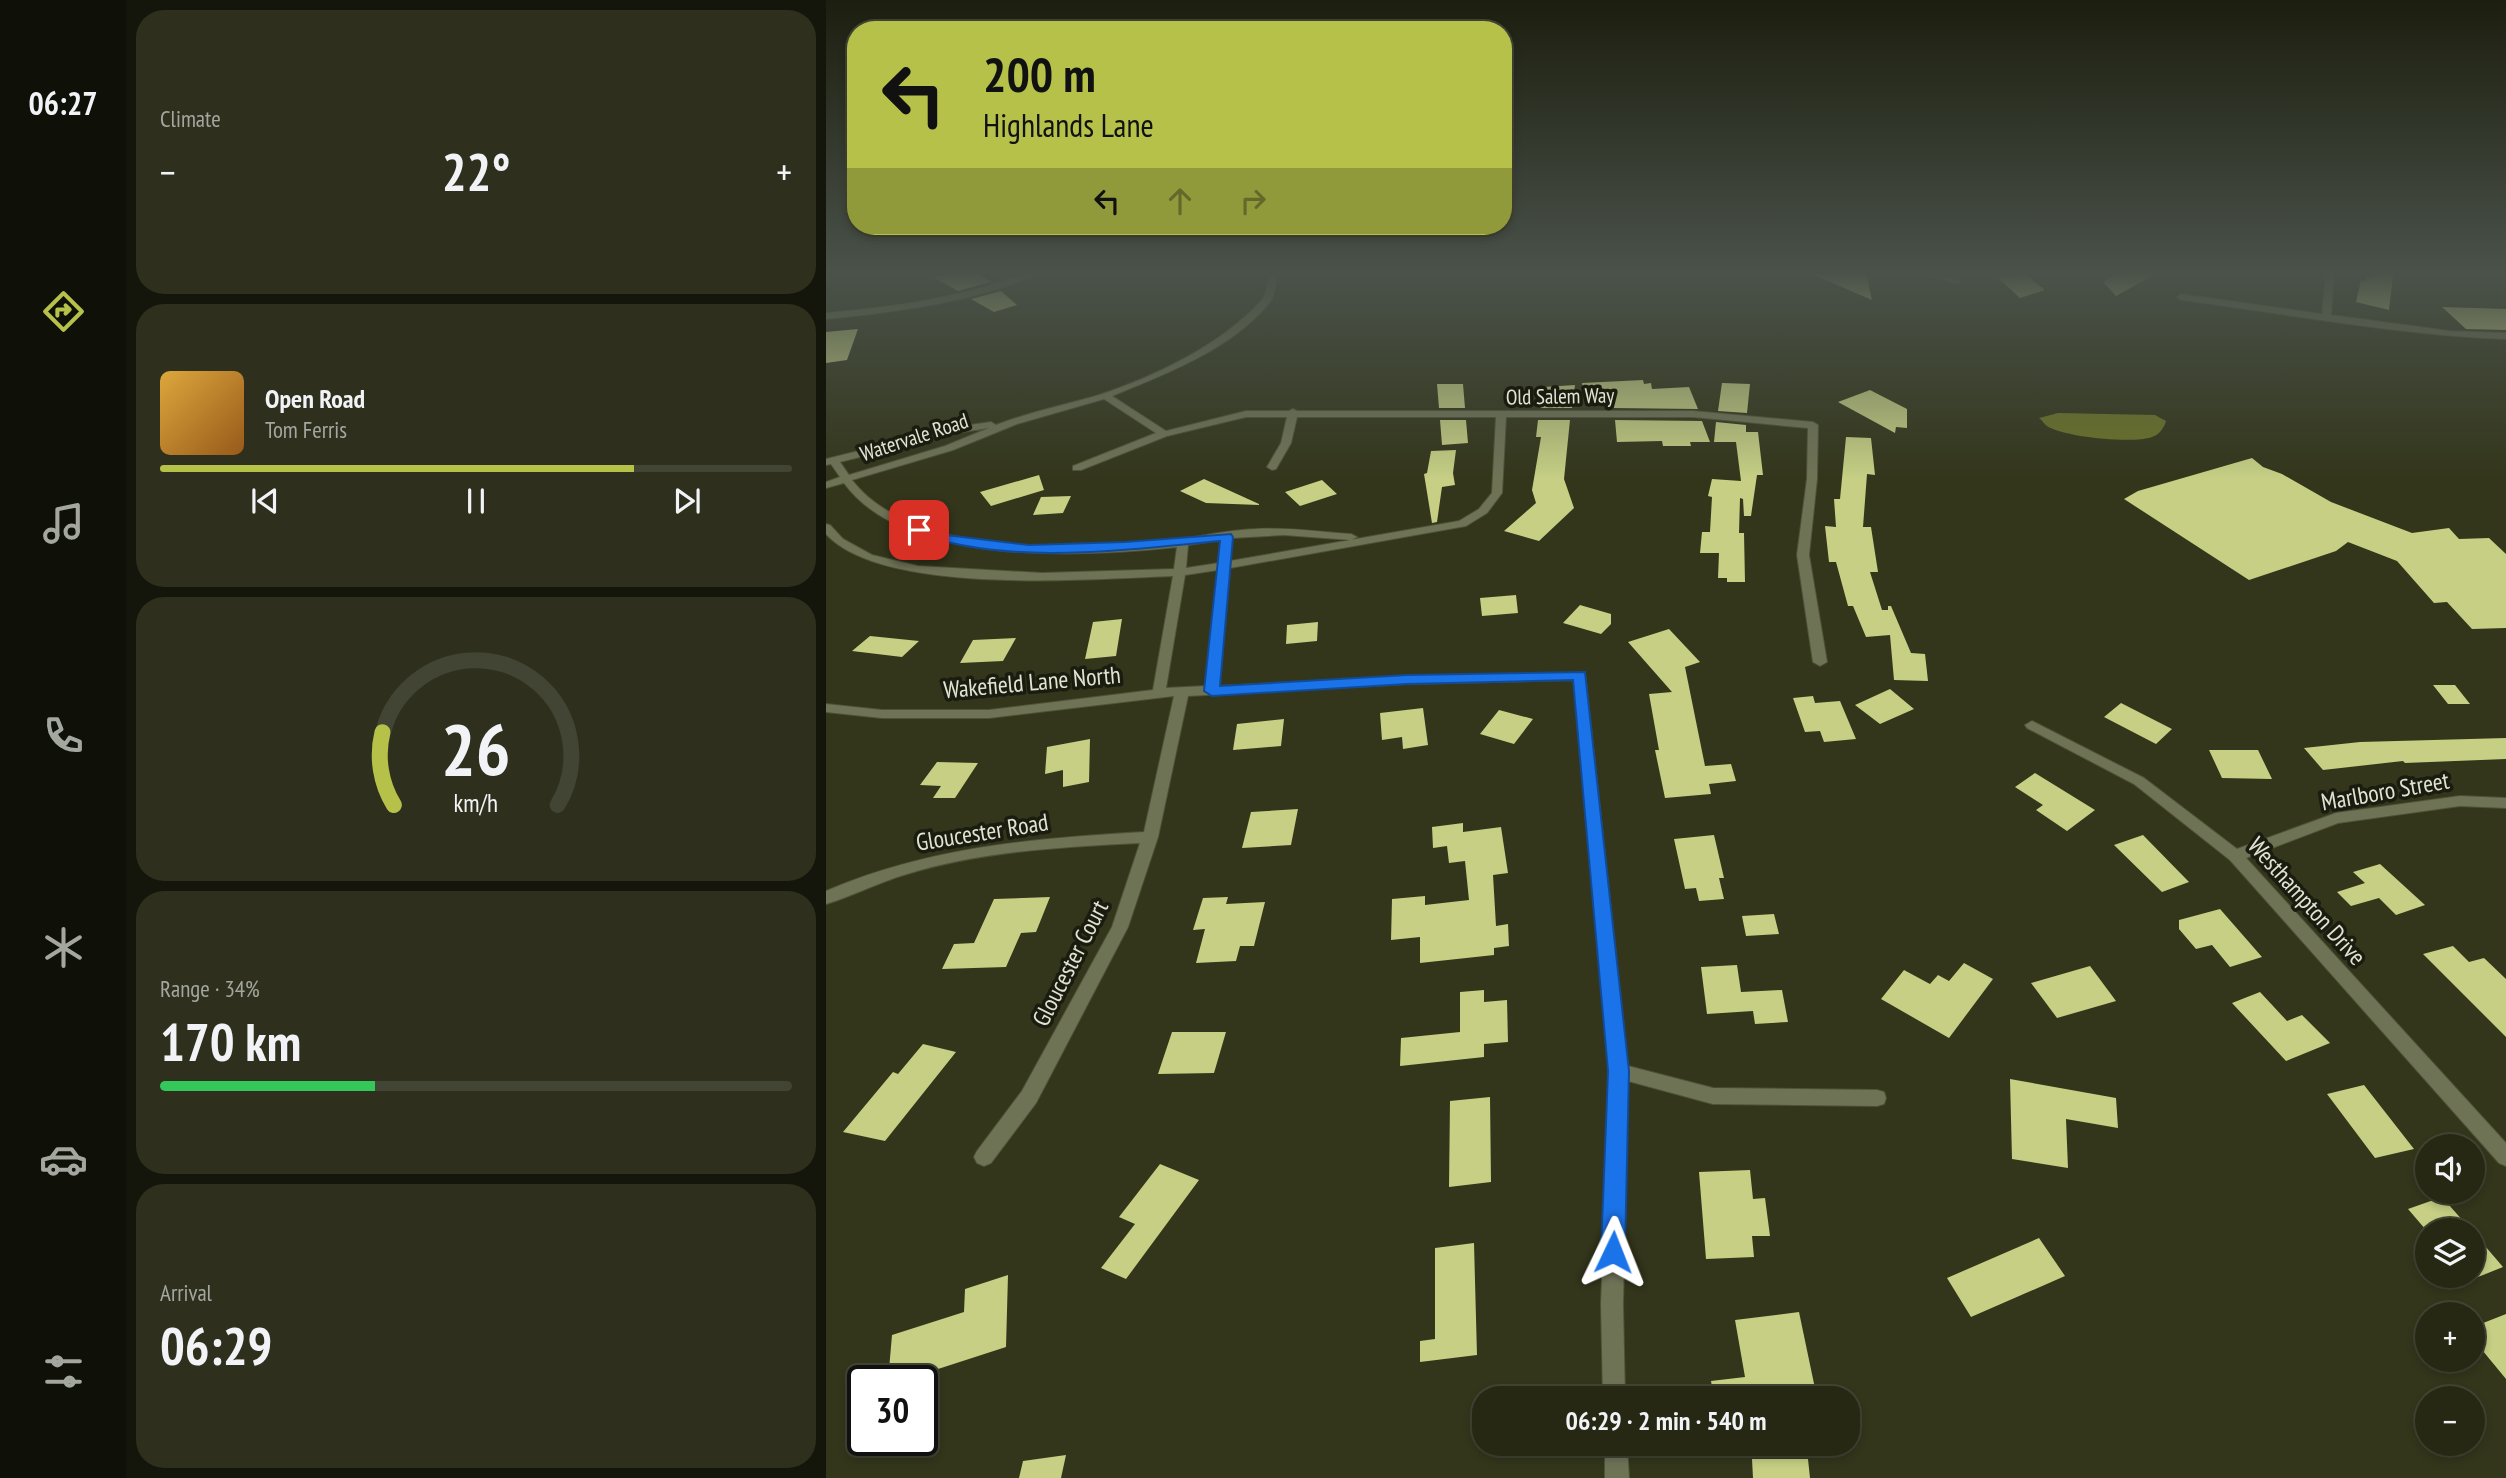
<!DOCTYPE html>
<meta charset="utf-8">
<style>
:root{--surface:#262814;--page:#2e301d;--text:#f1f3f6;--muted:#a4a6a0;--line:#424434;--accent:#b6c149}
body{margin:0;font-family:"PT Sans Narrow",sans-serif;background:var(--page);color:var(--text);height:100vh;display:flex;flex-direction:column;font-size:26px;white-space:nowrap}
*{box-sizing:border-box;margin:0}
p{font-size:23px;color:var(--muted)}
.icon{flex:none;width:38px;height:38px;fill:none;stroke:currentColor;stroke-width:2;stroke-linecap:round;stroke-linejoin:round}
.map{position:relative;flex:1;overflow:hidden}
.side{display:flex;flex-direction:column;gap:10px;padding:10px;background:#15160b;width:700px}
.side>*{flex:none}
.top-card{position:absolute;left:21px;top:21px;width:665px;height:214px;border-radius:28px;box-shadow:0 4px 10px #0003,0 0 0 2px var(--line);background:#b6c149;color:#111;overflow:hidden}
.tools{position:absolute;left:1589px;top:1134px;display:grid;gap:14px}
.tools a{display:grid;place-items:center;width:70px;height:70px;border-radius:50%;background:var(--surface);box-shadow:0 4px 10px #0003,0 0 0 2px var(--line);font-size:35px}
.speed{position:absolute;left:21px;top:1365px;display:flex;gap:14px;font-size:35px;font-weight:700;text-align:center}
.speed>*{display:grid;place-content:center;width:91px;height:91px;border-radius:50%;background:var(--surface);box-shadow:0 4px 10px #0003,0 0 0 2px var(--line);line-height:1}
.speed .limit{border:4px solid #111;border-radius:10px;background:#fff;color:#111}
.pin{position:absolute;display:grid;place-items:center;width:60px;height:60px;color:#fff;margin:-30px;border-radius:14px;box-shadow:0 4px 10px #0006}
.me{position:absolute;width:77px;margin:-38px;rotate:2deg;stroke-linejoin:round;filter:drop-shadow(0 0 5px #0008)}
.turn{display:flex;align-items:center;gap:24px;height:147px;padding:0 21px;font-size:32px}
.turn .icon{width:91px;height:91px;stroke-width:2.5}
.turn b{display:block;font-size:49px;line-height:60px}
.lanes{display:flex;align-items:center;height:66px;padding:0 21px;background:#0003;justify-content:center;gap:35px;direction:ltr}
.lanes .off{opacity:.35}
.big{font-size:52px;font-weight:600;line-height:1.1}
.side .widget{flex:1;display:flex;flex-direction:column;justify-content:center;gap:10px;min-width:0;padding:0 24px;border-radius:28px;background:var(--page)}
.side .dial{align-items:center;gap:0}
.dial svg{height:182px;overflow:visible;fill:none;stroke:var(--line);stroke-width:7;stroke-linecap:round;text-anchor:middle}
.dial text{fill:var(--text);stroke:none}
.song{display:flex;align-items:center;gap:21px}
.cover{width:84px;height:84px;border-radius:10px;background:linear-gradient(135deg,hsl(40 70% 55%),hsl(30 70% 35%))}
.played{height:7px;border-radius:4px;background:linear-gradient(90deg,var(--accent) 75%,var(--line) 75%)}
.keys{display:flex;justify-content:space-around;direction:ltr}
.heat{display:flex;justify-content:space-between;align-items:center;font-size:38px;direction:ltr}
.charge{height:10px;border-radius:5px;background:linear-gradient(90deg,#34c759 34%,var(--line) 0)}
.trip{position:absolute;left:646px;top:1386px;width:388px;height:70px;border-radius:28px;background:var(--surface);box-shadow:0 4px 10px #0003,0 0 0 2px var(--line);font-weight:600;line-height:70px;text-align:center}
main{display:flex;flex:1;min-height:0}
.menu{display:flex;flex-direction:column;width:126px;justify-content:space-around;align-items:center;background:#0f1008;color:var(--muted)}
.menu .icon{width:49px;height:49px}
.menu .current{color:var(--accent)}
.menu b{font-size:32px;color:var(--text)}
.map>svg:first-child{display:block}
.water{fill:#6c7328}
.building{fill:#c6cf84}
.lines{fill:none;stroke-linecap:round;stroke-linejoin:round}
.minor-casing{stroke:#4f5238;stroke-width:2}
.minor{fill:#6f7356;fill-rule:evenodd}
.route{fill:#1a73e8;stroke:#114b97;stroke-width:2}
.labels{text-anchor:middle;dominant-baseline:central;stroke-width:7;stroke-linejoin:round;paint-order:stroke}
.far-street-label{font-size:21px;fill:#e1e4d3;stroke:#1b1c10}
.street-label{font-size:24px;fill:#e1e4d3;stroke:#1b1c10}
</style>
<main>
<nav class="menu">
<b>06:27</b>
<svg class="icon current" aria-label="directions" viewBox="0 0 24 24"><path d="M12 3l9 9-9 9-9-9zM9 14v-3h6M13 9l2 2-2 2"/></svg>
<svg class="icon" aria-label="music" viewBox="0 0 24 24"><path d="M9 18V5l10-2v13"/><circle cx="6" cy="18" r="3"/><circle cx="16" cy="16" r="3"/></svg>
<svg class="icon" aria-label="phone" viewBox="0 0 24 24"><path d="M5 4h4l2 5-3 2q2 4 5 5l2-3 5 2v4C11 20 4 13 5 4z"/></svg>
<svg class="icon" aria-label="climate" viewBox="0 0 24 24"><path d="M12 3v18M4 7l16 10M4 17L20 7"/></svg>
<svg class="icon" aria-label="car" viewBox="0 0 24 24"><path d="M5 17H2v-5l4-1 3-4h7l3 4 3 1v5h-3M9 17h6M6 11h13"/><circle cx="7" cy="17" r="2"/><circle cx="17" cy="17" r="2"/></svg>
<svg class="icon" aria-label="filters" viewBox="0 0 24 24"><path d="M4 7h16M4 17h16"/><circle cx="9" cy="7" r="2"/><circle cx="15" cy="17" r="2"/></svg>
</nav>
<section class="side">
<div class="widget"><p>Climate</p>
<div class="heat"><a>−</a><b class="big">22°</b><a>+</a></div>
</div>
<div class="widget">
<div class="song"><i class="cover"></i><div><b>Open Road</b><p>Tom Ferris</p></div></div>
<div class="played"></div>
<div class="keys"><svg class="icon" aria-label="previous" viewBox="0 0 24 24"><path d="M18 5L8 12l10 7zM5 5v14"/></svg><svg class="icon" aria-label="pause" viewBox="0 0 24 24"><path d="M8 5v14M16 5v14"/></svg><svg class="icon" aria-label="next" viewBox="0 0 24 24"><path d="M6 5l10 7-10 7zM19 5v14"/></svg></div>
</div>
<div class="widget dial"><svg viewBox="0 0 100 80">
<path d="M14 69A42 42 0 1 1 86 69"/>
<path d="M14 69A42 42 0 0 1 9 37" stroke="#b6c149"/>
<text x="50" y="56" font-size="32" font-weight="700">26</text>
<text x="50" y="72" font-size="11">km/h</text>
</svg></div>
<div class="widget"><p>Range · 34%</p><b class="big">170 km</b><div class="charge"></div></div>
<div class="widget"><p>Arrival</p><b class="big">06:29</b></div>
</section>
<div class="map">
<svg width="1680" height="1478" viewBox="0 0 1680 1478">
<rect width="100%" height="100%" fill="#33361b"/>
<!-- water -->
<path class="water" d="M1232 413 1329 415 1340 421C1338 428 1333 435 1326 437 1307 444 1237 437 1221 426 1218 424 1216 420 1213 418Z"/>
<!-- building -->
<path class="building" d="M130 272H149L165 282 132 291 107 277Z
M981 272H1040L1046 300Z
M1294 272H1333L1290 296 1277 282Z
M1548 273 1567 276 1563 310 1530 302 1535 280 1541 281V276L1547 277Z
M1200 275 1219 290 1194 298 1172 278Z
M175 291 191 305 168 312 145 299Z
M1616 307 1680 309V330L1640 329Z
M32 329 21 360 0 363V332Z
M817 380 818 384 825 383 826 389 863 387 872 409 788 408 787 399 759 400 756 383Z
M896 383 924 384 921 413 892 411Z
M611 384H637L639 408H613Z
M749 385 746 408H714L718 387Z
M1044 390 1081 409V428L1070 427 1069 433 1012 402Z
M614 420H640L642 443 616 445Z
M712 420H744L738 479 748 508 713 541 678 531 710 503 706 490 715 437H710Z
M789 420 876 421 884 442H864L865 446H837L836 441 791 442Z
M890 422 920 425V432H932L937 475H931L925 516H918L917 499 914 498 913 533H918L919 582H901V578H892L893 553H874L876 532H884L886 497 882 496 886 479 915 481 910 442H888Z
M1020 437 1045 438 1049 475 1041 474 1037 527H1045L1052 572H1044L1056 610H1062V606H1065L1085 653 1099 654 1102 681 1068 680 1064 635 1040 637 1027 606H1022L1010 562H1003L999 526 1010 527 1008 499H1014Z
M630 450 627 473 629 485 616 487 611 522 606 523 598 474 601 473 605 451Z
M1426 458 1437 467 1456 474 1505 502 1586 533 1623 528 1633 539 1663 538 1680 554V628L1646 629 1621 602 1608 603 1571 561 1522 542 1510 551 1423 580 1298 499 1312 491Z
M213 475 218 490 165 506 154 492Z
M378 479 433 504V505L380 503 354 491Z
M496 480 511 494 474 506 459 492Z
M245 496 237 513 207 515 215 497Z
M690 595 692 613 656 616 654 598Z
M754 605 785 614V624L775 634 737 623Z
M296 619 290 656 259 659 267 622Z
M492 622 491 641 460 644 461 625Z
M843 629 874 662 859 667 879 766 905 764 910 781 883 784 885 794 839 798 829 750H833L823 694 846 692 802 642Z
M44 636 93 641 76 657 26 651Z
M190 638 177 661 134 663 147 640Z
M1607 685H1629L1644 704H1622Z
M1064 689 1088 709 1054 724 1029 705Z
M987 696 989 703 1014 701 1030 739 998 742 994 731 979 732 967 698Z
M1295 703 1346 729 1330 744 1278 717Z
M597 708 602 745 577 749 576 737 556 740 554 713Z
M673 710 707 719 688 744 654 734Z
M458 719 455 746 407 750 411 724Z
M1680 738V759L1579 763 1577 761 1497 770 1478 748 1534 742Z
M264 739 263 782 237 787V770L219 774 221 747Z
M1383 750H1432L1446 779 1396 778Z
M111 762 152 763 129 798H107L115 786 94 785Z
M1209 773 1269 810 1241 831 1210 810 1217 805 1189 787Z
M472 809 465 845 416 848 425 812Z
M637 823V832L675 827 682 873 667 875 670 926 682 924 683 946 668 948V955L594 963V937L565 940 566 899 599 896V905L643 900 639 861 623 863 621 846 607 848 606 827Z
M888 835 898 878H893L898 899 873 901 870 888 859 889 848 839Z
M1317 835 1363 882 1336 892 1288 845Z
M1554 864 1599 905 1570 915 1553 898 1525 906 1511 892 1539 883 1527 872Z
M224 897 210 932 195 933 180 967 116 969 128 944 148 943 168 899Z
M402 897 400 904 439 902 428 946H414L410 961 370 963 379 929 367 930 377 898Z
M1394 909 1436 957 1404 967 1386 945 1370 949 1353 929V920Z
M948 914 953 934 920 936 916 916Z
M1627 946 1643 962 1658 958 1680 979V1037L1597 954Z
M1138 963 1167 979 1123 1038 1055 999 1078 970 1104 984 1112 975 1123 981Z
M911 965 915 992 956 990 962 1022 929 1024 927 1011 881 1014 875 967Z
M1264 966 1290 1001 1231 1018 1205 983Z
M658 990V1002L681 1000 682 1042 658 1044V1057L574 1066 575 1038 634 1032V992Z
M1434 992 1461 1021 1476 1015 1504 1043 1460 1061 1406 1003Z
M346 1032H400L388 1073 332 1074Z
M97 1044 130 1052 59 1141 17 1132 67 1072 72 1074Z
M1184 1079 1290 1098 1292 1128 1240 1119 1242 1168 1186 1159Z
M1538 1085 1588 1149 1549 1158 1501 1094Z
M664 1097 665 1182 623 1187 624 1101Z
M334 1164 373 1180 300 1279 275 1268 309 1224 293 1217Z
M924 1170 927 1199 939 1198 944 1236H926L928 1257 880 1259 873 1172Z
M1616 1197 1645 1230H1600L1582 1209Z
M1647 1232 1677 1267 1647 1279Z
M1213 1238 1239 1276 1145 1317 1121 1278Z
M648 1243 651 1355 594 1362V1341L609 1339V1248Z
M182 1275 180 1347 75 1381H62L66 1335 138 1312 139 1289Z
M973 1312 991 1398H888L885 1381 919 1377 909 1320Z
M1680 1314V1379L1647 1339V1327Z
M240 1455 235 1478H193L197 1461Z
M926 1459H982L984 1478H927Z"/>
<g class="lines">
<defs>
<path id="minor" d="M204 272H215C204 279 188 283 175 288 118 306 59 313 0 319V313C70 307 138 297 204 272Z
M446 272H454C448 281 450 294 444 302 406 349 340 374 286 396L340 431 420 411H463L467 409 471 411H867L987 422 992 425 991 479 983 555 1001 662 994 666 987 662 971 555 981 479 982 428 867 417H680L676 493 661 513 640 526 404 568 393 686 581 676 759 673 802 1066 887 1088 1051 1090 1058 1092 1060 1098 1058 1104 1051 1106 887 1104 802 1081 797 1304 799 1398H777L775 1304 784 1071 748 680 581 684 362 696 332 837 302 927 210 1103 165 1163 158 1166 151 1163 148 1157 151 1151 196 1091 286 927 314 843C236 847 156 851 81 874 53 882 27 896 0 904V891L5 889C105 847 211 838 318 832L348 696 163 718H56L0 712V704L56 710H163L327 690 347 576C265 579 57 596 0 534V524L4 525 17 539 46 555 92 566 216 573 348 569 351 547C258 557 79 567 18 483L0 488V482L14 477 5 464 0 465V459L129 427 165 422 170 425C203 412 239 405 273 395 328 377 395 345 435 301 442 294 440 281 446 272ZM278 399 330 433 247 466V470H255L341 436 420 417H461L455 443 441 467 446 470 450 469 465 443 471 417H670L666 493 653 509 633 521 404 561 406 538 458 535 525 540 531 537 525 534C493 532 461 527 429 529 399 530 369 538 340 541 251 550 86 558 26 480L127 450 191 424ZM163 428 119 446 23 475 14 462 129 433ZM395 540 393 563 360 568 362 545ZM392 570 380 686 340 688 359 575Z
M1093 272H1105L1134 282 1130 284Z
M1500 272H1508L1505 315 1624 331 1680 333V339C1571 335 1463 314 1355 300L1351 297 1355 294 1496 314Z
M1206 721 1318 778 1411 849 1510 813 1634 796 1680 798V808L1634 806 1512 823 1420 858 1680 1143V1166L1673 1163 1404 860 1308 784 1201 728 1199 725Z
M779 1444H801L803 1478H779Z"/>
</defs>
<!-- minor casing -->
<use href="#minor" class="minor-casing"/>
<!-- minor -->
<use href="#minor" class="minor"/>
</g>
<!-- sky -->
<linearGradient id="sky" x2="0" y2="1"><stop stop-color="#1c1e0f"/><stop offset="0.57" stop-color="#4a524a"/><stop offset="1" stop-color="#4a524a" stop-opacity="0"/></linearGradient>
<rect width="1680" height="479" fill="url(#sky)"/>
<!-- route -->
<path class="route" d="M93 526 120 535 203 545 299 542 405 534 407 537 394 686 581 675 759 672 803 1071 799 1252 795 1260 787 1263 779 1260 775 1252 782 1071 747 680 581 684 386 696 378 691 394 541C295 550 185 566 89 533V528Z"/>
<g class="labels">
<!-- far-street labels -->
<g class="far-street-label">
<text transform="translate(734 396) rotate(-1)">Old Salem Way</text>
<text transform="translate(88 437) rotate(-18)">Watervale Road</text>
</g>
<!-- street labels -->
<g class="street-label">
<text transform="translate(206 682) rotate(-5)">Wakefield Lane North</text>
<text transform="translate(1559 791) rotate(-10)">Marlboro Street</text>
<text transform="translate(156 832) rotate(-9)">Gloucester Road</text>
<text transform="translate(1481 901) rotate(48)">Westhampton Drive</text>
<text transform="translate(244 963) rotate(-63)">Gloucester Court</text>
</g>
</g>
</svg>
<div class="tools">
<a><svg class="icon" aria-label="sound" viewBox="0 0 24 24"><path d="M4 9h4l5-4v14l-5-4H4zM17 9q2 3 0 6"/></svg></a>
<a><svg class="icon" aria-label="layers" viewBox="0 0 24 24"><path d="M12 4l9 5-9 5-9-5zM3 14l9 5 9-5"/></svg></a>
<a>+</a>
<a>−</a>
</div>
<div class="speed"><div class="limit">30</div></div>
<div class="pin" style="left:93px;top:530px;background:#d93025"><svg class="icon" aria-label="arrive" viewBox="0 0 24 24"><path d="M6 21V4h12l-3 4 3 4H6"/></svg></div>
<svg class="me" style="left:787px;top:1252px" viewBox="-20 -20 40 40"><path d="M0-17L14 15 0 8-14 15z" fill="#1a73e8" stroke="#fff" stroke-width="4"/></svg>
<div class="trip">06:29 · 2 min · 540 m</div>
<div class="top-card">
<div class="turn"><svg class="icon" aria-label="left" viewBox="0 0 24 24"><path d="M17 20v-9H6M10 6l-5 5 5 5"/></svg><div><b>200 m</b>Highlands Lane</div></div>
<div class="lanes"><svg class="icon" aria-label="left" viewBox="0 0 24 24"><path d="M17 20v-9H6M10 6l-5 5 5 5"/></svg><svg class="icon off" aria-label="ahead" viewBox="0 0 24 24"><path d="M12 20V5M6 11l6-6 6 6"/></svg><svg class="icon off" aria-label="right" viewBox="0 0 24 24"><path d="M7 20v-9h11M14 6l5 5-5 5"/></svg></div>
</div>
</div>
</main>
